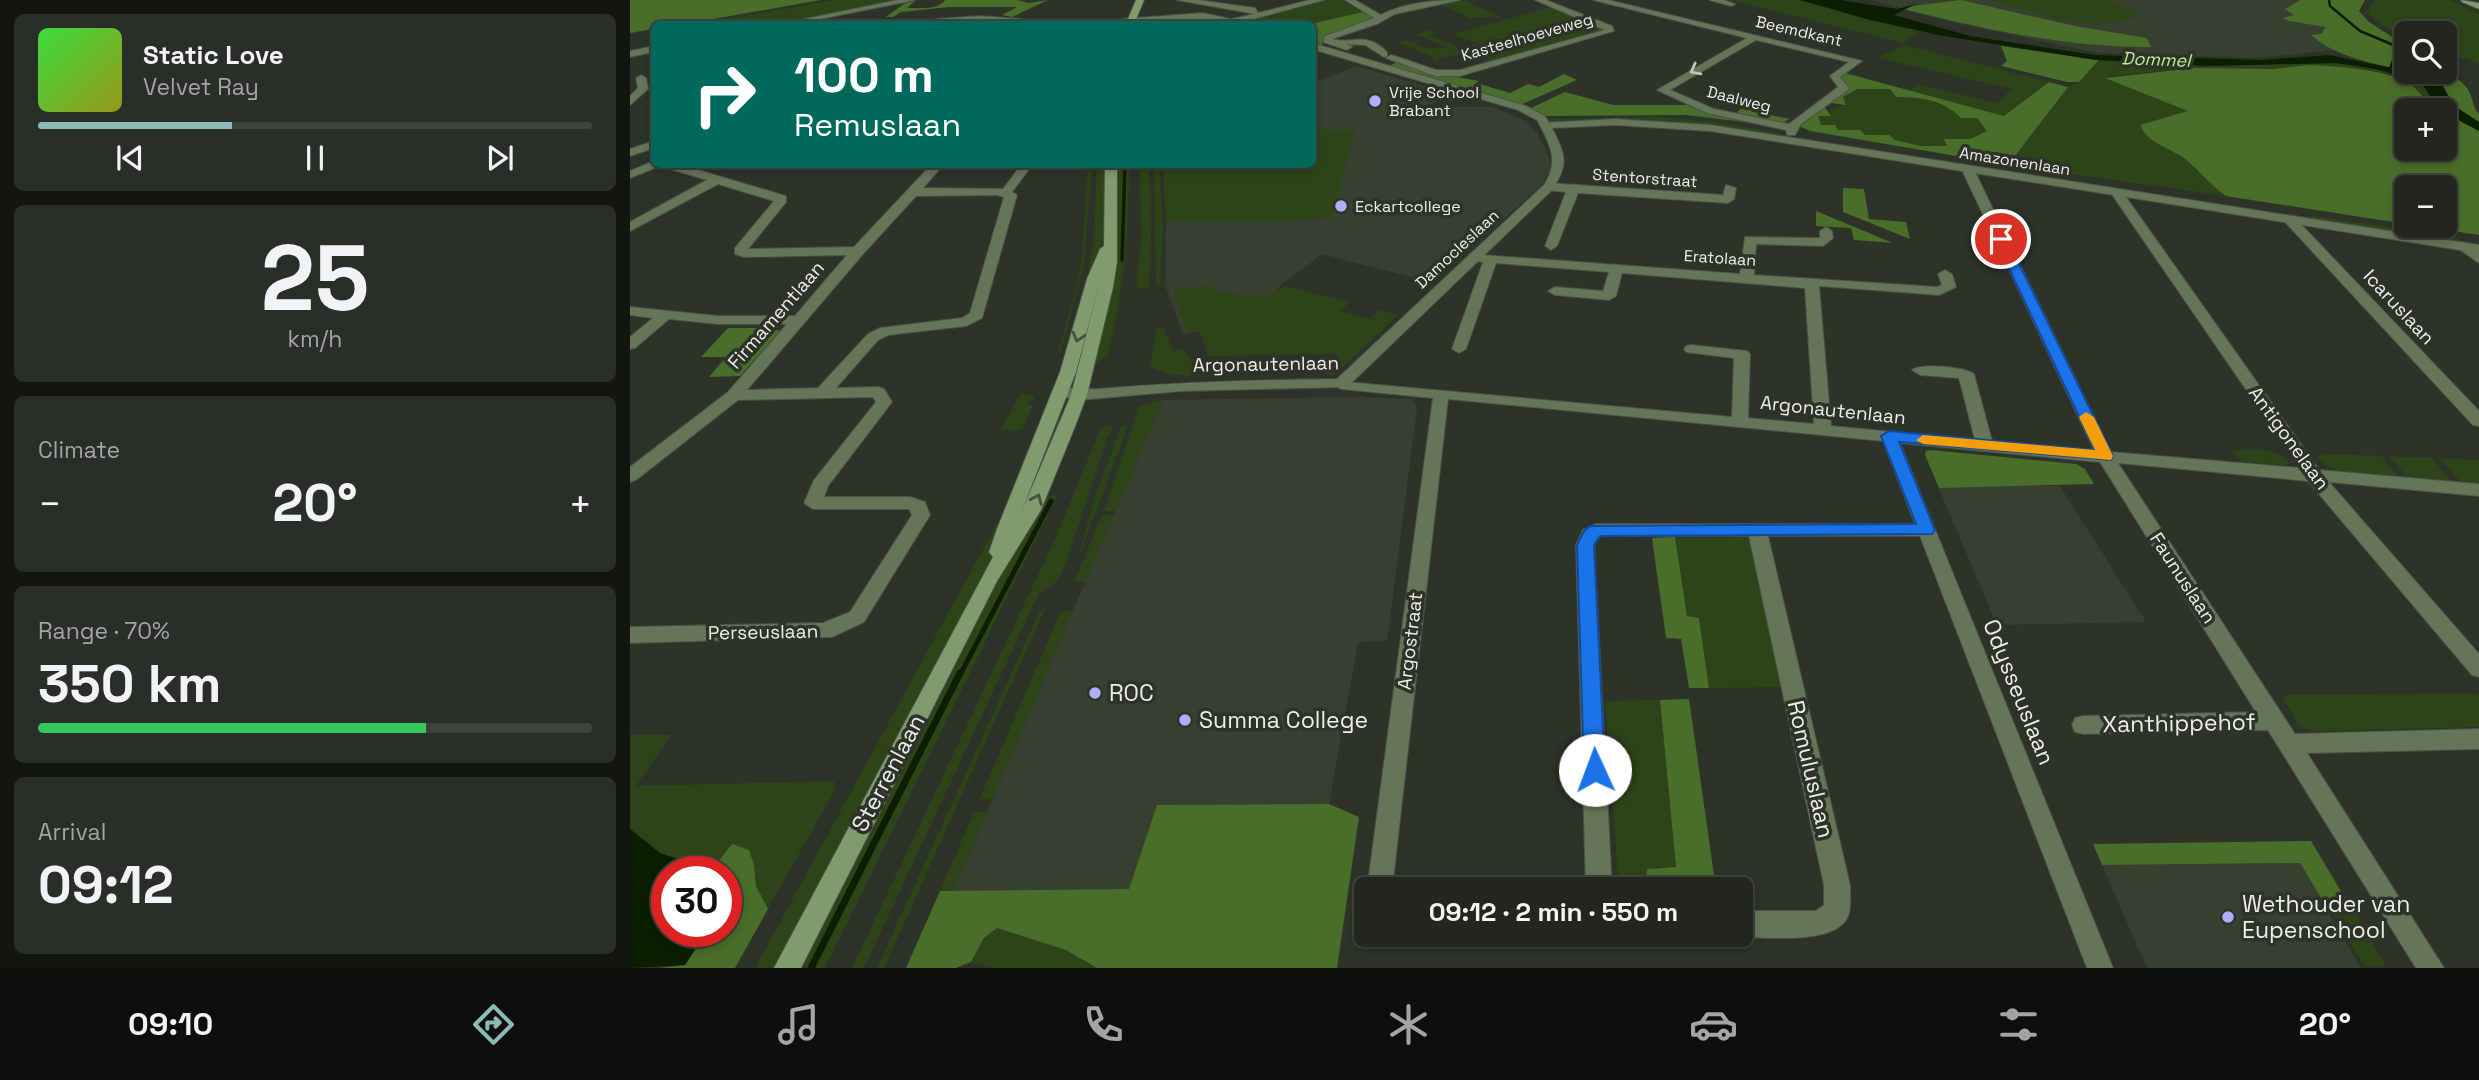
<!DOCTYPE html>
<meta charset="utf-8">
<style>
:root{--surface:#22261f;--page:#2a2e28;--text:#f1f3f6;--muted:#a2a5a4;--line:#3f433d;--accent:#8bbbb9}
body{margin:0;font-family:"Space Grotesk",sans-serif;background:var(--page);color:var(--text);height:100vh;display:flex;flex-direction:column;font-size:26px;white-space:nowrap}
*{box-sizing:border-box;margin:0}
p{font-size:23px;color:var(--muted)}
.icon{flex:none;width:38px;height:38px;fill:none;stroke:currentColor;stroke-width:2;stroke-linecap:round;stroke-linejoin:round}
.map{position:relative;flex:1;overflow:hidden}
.side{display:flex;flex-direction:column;gap:14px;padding:14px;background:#131511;width:630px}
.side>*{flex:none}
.banner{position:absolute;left:21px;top:21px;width:665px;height:147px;border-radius:10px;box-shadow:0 4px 10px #0003,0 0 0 2px var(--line);background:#00695c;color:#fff;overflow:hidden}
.controls{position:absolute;left:1764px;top:21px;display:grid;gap:14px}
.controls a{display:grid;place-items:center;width:63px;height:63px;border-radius:10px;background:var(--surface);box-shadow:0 4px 10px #0003,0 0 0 2px var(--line);font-size:35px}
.speed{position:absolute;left:21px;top:856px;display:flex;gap:14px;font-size:35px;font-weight:700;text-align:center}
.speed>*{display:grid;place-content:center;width:91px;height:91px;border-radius:50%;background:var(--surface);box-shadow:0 4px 10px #0003,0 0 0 2px var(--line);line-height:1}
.speed .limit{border:10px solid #d22;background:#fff;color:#111}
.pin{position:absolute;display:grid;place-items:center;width:60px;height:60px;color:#fff;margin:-30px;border:4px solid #fff;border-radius:50%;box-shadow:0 2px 7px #0007}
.me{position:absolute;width:77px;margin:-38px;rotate:358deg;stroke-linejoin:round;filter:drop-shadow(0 0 5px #0008)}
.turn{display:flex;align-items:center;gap:24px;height:147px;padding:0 28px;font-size:32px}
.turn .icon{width:91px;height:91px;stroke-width:2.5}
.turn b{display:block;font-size:49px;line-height:60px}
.big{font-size:52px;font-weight:700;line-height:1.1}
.side .card{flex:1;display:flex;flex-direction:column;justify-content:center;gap:10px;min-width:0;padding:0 24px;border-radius:10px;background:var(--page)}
.side .dial{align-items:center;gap:0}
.dial b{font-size:91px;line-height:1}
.song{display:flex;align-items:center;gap:21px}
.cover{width:84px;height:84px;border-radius:10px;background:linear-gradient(135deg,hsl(120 70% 55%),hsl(60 70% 35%))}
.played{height:7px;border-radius:4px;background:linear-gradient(90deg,var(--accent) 35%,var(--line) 35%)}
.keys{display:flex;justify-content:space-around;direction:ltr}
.heat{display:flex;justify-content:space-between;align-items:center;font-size:38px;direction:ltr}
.charge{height:10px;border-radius:5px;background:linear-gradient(90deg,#34c759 70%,var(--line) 0)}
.trip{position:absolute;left:724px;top:877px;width:399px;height:70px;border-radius:10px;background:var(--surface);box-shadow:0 4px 10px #0003,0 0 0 2px var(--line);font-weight:700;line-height:70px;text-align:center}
.menu{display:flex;height:112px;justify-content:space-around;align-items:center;background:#0e0f0c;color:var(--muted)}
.menu .icon{width:49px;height:49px}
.menu .active{color:var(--accent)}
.menu b{font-size:32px;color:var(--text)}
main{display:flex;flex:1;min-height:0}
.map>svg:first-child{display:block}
.built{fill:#363f30}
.green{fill:#2d4419}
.forest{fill:#496e29}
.water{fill:#0c1e00}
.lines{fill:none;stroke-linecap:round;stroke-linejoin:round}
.stream-far3{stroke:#0c1e00;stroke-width:2.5}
.stream-far2{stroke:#0c1e00;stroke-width:3.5}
.stream-far1{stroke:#0c1e00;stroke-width:5}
.stream{stroke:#0c1e00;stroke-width:7}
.minor-casing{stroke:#4b5148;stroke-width:2}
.tertiary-casing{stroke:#4b5148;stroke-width:2}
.secondary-casing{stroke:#4b5148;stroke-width:2}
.minor{fill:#647558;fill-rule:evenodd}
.tertiary{fill:#647558;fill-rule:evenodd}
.secondary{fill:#809b6d;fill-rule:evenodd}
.oneway{stroke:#bcc4b6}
.oneway2{stroke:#46523d}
.route{fill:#1a73e8;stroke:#114b97;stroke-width:2}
.slow{fill:#f59e0b}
.poi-dot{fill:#adaffb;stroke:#2d3329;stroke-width:2.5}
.labels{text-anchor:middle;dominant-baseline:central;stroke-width:7;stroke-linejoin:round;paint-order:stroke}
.far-street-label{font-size:16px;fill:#ebeee8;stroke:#2d3329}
.far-poi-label{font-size:16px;fill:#ebeee8;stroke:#2d3329;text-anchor:start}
.far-water-label{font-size:18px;font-style:italic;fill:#b7ee8f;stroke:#2d3329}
.street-label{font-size:19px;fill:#ebeee8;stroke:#2d3329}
.near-street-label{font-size:23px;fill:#ebeee8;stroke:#2d3329}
.near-poi-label{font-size:23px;fill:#ebeee8;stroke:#2d3329;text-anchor:start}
</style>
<main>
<section class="side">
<div class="card">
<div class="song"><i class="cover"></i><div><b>Static Love</b><p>Velvet Ray</p></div></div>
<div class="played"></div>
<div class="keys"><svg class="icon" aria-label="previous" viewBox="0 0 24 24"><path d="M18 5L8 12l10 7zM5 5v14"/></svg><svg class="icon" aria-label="pause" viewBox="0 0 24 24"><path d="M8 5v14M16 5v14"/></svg><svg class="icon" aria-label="next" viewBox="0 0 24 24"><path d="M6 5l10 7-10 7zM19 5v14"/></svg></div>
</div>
<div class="card dial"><b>25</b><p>km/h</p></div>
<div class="card"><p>Climate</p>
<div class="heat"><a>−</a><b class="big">20°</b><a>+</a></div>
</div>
<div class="card"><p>Range · 70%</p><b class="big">350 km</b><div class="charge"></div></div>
<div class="card"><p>Arrival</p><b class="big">09:12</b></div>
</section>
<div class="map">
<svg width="1849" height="968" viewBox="0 0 1849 968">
<rect width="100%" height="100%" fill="#2d3329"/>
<!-- built -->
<path class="built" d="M1241 0H1692L1739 46 1632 58 1467 53 1312 20Z
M726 66 821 94 796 107H863L896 121 907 133 919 157 921 170 910 186 803 283 692 254 645 290 648 316 553 334 535 285 536 220 533 165 682 164 683 83Z
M726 397 783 399 787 409 757 641 728 642 699 804 527 805 499 889 323 892 533 400Z
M1307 484 1430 486 1516 622 1367 625Z
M1670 863 1731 968H1517L1472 865Z"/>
<!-- green -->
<path class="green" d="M206 0H268L142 24H68Z
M696 0H712L733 12C694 21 659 30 620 19Z
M834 0 871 17 840 18 809 4Z
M1100 0H1170L1290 31 1273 43Z
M1359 0H1479L1512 14C1465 38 1407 12 1359 0Z
M1744 0H1820L1849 14V63L1836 58H1815V33H1776V41L1748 22 1737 12Z
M922 7 977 30 889 56 882 54 836 72H818C831 68 843 67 857 62L859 58 842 51 807 59 810 61 806 63 798 55 766 42C783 36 793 54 816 47L788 35 797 30 805 33 800 36 832 48 846 43 822 34Z
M1274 45 1419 82 1374 116 1280 91 1287 84 1367 103 1382 89 1248 58Z
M1469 60 1577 66 1706 63 1745 69 1791 82C1801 89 1800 102 1811 110L1798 109C1794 103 1793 95 1788 91 1750 57 1678 68 1632 69 1584 70 1536 70 1488 75L1477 77 1560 112 1510 125C1521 143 1538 147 1554 159 1569 170 1580 185 1596 196L1378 165 1438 87 1449 82Z
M1227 89H1260L1266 97C1291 97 1314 100 1331 118H1347L1357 131 1340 139H1315L1318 146H1291L1265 140 1259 135H1235L1230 130H1208L1191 125 1187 116 1201 115 1200 110 1216 105 1212 97Z
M1031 117 1084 122 1152 133 1145 136 1038 121 919 122 913 119Z
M683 130H725L702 218 614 222 536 220 533 165 682 164Z
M458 165H462L454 266 431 351H428L447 287 452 256Z
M467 165H476L474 235 469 254 457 280 464 239Z
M487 165H499C499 232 494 293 477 358L463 363Z
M510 165H519L521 234 519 287 506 289 511 239Z
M524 165H529L533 226 530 286H526Z
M1686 216 1827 238 1835 244 1682 221 1680 217Z
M583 285 581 291 635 297 654 286 720 302 710 311 740 319 750 310 768 315 704 375H696L708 354 579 356 569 330 557 332 543 290Z
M533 326 543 351 554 348 570 376 539 374 520 367 527 327Z
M391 394 402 395 405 399 398 402V405H403L392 430H370Z
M533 400 486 511H474L509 406Z
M483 426 477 438 437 560 428 581 409 593 234 968H222L426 537 471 427Z
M491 426H498L448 559 462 506Z
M1602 450C1621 451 1648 446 1660 463L1655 465 1611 461Z
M1694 454 1752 456 1767 476 1704 470 1695 465 1688 457Z
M1758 456 1802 458 1821 481 1778 477Z
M1808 458 1849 460V483L1831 482Z
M418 496H427L195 968H169L383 552 409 517Z
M472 515H484L456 582H444Z
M374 519 364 552 345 590 144 968H125L369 520Z
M1120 537 1152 687 1079 688 1069 618 1057 616 1045 538Z
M417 605 254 968H247L409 612Z
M431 611H443L363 799 349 800Z
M1841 693 1849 695V727L1682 731 1669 726 1653 698 1657 695Z
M1030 700 1046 868 1024 867 1015 876 1016 889H989L975 701Z
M0 735H41L6 786 202 781 205 783 206 788 138 909 126 886 124 865 102 844 81 871 30 853 0 829Z
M344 812H358L323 892 310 891Z
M1722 908 1756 966H1734L1700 909Z
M367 928 436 950 467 968H364L341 962 354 938Z"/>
<!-- forest -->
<path class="forest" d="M0 0H191L55 24H24V29L0 33Z
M315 0H387L399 3 418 0 382 17 372 15 387 7H320L271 12 263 17H256L275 3 285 1 277 8C290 8 308 10 315 0Z
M1331 0 1445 26 1517 38 1521 47C1438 48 1354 29 1273 9L1283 6Z
M1671 0H1735L1729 11 1739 22 1776 46V71C1744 63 1707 58 1681 35L1691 34 1696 27 1659 21 1653 18 1664 15 1655 9Z
M733 12 743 18 696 37 692 42 693 46 683 43 682 24H680Z
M1371 46 1469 60 1449 82H1437L1371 66 1377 61Z
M767 62 798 72 849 81 846 83 880 93 898 84 909 87 934 74 947 80 890 105 759 66Z
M1679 65C1708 66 1769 69 1789 92 1795 98 1795 105 1801 110H1776V149H1815V113L1849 131V235L1789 226H1815V187H1776V224L1596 196C1580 185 1569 170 1554 158 1538 147 1517 143 1510 125L1558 111 1475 78 1565 68 1643 69Z
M1778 72C1801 72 1821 69 1837 88 1843 96 1842 107 1849 114V122L1823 105 1813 85Z
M1215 73 1374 116 1419 82 1438 87 1378 165 1373 164 1180 131 1169 126 1195 107 1201 116H1188L1191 125H1205L1208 130H1230L1235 135H1259L1265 140 1291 146H1317L1314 139H1340L1357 131 1347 118H1331C1314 100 1291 97 1266 97L1260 89H1227L1213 97 1216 105 1201 103 1220 88 1209 76Z
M935 92 983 105H1072L1107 113 1112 107 1123 106 1136 110V114L1160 119 1147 126 1056 115 914 116 901 108Z
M1213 188 1234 189 1239 219 1276 222 1280 239 1213 212Z
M1186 211 1263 243 1224 240 1221 228 1186 226Z
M98 328H143L150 331 110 376 79 377 96 357H71Z
M1301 450 1446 464 1455 469 1464 484 1309 488 1295 455 1296 451Z
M1045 537 1057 616 1069 618 1079 688H1059L1051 639 1036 638 1022 538Z
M1059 699 1086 889H1016L1017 869 1046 867 1030 700Z
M699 804 729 817 707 968H467L436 950 367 928 354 938 341 962 326 968H276L310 891 499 889 527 805Z
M1681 841 1718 903H1694L1670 863 1472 865 1463 844Z
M102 844 119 850 124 865 126 886 138 909 105 968H28L55 965 77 931H96V902L110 880 96 875V872L81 871Z"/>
<!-- water -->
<path class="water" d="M1170 0H1210L1267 9 1286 4 1264 15 1340 36 1465 55 1632 60 1699 55 1762 68 1810 82 1823 105 1849 122V131L1808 109 1791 82 1745 69 1706 63 1577 66 1466 60 1313 36 1240 20Z
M0 829 30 853 83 871 37 872V931H77L55 965 0 968Z"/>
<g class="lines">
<!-- stream-far3 -->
<path class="stream-far3" d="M1699 0 1700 6 1730 31 1768 47
M1760 69 1767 49"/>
<!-- stream-far2 -->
<path class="stream-far2" d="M492 260 495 164"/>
<!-- stream-far1 -->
<path class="stream-far1" d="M330 675 421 501"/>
<!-- stream -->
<path class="stream" d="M181 968 330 673"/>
<defs>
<path id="minor" d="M547 0H568L625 8 628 13 680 0H694L612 22 614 24 573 19 493 24 488 22 492 19 573 13 601 19 625 14Z
M715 0H725L751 15C773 3 805 0 830 0L765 14 747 24 702 39C723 45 735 30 757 52V56L754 57 735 45 716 44 722 47 717 50 693 42 695 36 744 18Z
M905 0H916L982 26 984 31 830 76H805L756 58 761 55 768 57 806 70H830L975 30Z
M963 0H978L1232 61 1210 77 1219 88 1218 90 1171 124 1165 135H1157L1156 130 1077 113 1027 90 1117 38ZM1126 40 1219 62 1200 76 1208 87 1159 124 1084 109 1040 90Z
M1079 0H1094L1105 4 1101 6Z
M349 16 391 19 410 24 349 21 288 24 307 19Z
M682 43 896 106 915 116 920 125 911 127 907 120 888 110 682 49Z
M11 75 16 78 18 89 0 105V96L8 88 6 78Z
M24 141V148L0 156V149Z
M24 161V164H48L156 196V202L118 249 224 247 302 164H314L293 188 373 189 392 164H403L382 192 387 195 352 318 336 326 258 335 248 340 206 388 248 387 254 389 262 402 198 486 194 497H280L295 502 300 515 234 622 202 637 0 643V627L193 623 220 612 282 515 279 509H183L174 503 184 480 246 402 243 397 108 400 6 480 0 482V467L98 392 157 324H88L39 319 5 348 0 349V337L23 318 0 315V307L88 316H165L217 255 114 257 105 254V248L144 201 88 184 0 231V222L77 180 30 166 0 178V171ZM367 195 374 197 340 313 332 318 250 328 238 334 188 388 117 390 233 254 286 196Z
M1338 167 1344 170 1481 452 1670 468 1481 193 1487 189 1491 190 1689 470 1849 484V496L1699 482 1849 654V677L1842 675 1678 481 1488 463 1665 734 1849 729V749L1677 753 1814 968H1786L1638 730 1453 734 1445 732 1442 725 1445 718 1453 716 1626 712 1470 462 1270 443 1483 968H1457L1290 536H1138L1220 885C1220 894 1221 905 1219 913 1211 946 1137 937 1111 937L1105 934H1111V911H1186L1194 905V885L1119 536H970L964 545 982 889H956L946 545 953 530 966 524H1285L1253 441 818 399 762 889 737 890 803 398 711 389 703 384 705 381 1102 417 1104 358 1056 352 1054 349 1056 346 1061 345 1117 351 1120 354 1118 418 1184 424 1175 288 992 273 986 296 979 300 925 295 918 291 925 287 973 291 979 272 866 263 836 349 829 353 822 349 853 262 839 260V254L1110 274 1115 237 1190 238V231L1196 227 1202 231 1203 238 1193 246 1126 244 1124 275 1307 287 1312 285 1308 274 1315 270 1322 274 1326 287 1309 295 1189 286 1201 426 1345 440 1329 378 1290 375 1282 370C1291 363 1335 367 1344 374L1362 441 1464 450 1332 170Z
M918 183 1093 195 1096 185 1106 188 1104 199 1098 203 948 193 927 246 921 250 915 246 936 192 914 190V184Z
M1660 216 1664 217 1849 411V426L1843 425 1656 223 1654 220Z
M1834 242 1849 252V263L1829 249V243Z"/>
<path id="tertiary" d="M268 0H285L165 24H150Z
M24 46V52L0 57V51Z
M985 119 1080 125 1849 245V253L1080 131 985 125 922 128C935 155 940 163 922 190L717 387 552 391 449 400 424 395 422 392C429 385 457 390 469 389 548 382 627 380 707 379L914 185C929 162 921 147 910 125L911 123Z"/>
<path id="secondary" d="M506 0H514L504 24H496Z
M1831 0 1849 3V9L1832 2Z
M475 164H487V262L483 287 457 395 444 429 411 510 367 581 171 968H144L363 557 359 552 367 529 430 372 457 279 470 249 474 246ZM470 281 441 395 391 513 446 372Z"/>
</defs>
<!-- minor casing -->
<use href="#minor" class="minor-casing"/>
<!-- tertiary casing -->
<use href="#tertiary" class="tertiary-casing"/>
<!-- secondary casing -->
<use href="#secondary" class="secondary-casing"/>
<!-- minor -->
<use href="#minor" class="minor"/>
<!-- tertiary -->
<use href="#tertiary" class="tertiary"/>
<!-- secondary -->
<use href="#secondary" class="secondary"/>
</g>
<!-- one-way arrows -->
<defs><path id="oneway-chevron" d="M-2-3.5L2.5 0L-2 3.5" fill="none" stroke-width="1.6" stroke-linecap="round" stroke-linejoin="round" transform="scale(1.75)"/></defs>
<use class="oneway" href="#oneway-chevron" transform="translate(1065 70) rotate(152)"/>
<g class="oneway2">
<use href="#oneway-chevron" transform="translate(448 337) rotate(106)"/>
<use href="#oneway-chevron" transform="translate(407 499) rotate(-67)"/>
</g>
<!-- route -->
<path class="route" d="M1371 235 1377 239 1483 456 1481 460 1269 442 1305 530 1302 534 970 536 964 545 975 770 972 776 965 779 957 776 954 770 947 545 954 531 960 526 1286 524 1251 436 1259 431 1465 450 1365 239Z"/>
<!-- slow -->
<path class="slow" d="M1456 412 1464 417 1483 456 1481 460 1293 444 1286 440 1293 435 1465 450 1449 417Z"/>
<!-- markers -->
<g class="poi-dot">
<circle cx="745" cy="101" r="7"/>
<circle cx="711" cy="206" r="7"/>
<circle cx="465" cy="693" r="7"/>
<circle cx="555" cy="720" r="7"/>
<circle cx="1598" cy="917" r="7"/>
</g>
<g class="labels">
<!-- far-street labels -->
<g class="far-street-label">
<text transform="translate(1169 31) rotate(13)">Beemdkant</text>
<text transform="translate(897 37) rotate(-16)">Kasteelhoeveweg</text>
<text transform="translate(1109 99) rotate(14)">Daalweg</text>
<text transform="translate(1385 161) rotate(9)">Amazonenlaan</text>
<text transform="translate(1015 178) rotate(4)">Stentorstraat</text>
<text transform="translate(827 249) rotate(-43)">Damocleslaan</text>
<text transform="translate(1090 258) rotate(4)">Eratolaan</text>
</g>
<!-- far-poi labels -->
<g class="far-poi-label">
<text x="759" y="92">Vrije School<tspan x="759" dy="18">Brabant</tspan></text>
<text x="725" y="206">Eckartcollege</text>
</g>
<!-- far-water labels -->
<g class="far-water-label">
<text transform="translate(1526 59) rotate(2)">Dommel</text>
</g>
<!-- street labels -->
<g class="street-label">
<text transform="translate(1769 307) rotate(47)">Icaruslaan</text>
<text transform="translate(146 315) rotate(-49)">Firmamentlaan</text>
<text transform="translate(636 364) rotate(-1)">Argonautenlaan</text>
<text transform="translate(1203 410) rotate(6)">Argonautenlaan</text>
<text transform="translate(1659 438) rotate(54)">Antigonelaan</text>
<text transform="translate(1553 578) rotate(57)">Faunuslaan</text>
<text transform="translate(133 632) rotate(-1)">Perseuslaan</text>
<text transform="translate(780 641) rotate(-83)">Argostraat</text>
</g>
<!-- near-street labels -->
<g class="near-street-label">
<text transform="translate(1389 692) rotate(68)">Odysseuslaan</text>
<text transform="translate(1549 723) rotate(-1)">Xanthippehof</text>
<text transform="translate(1181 769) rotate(77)">Romuluslaan</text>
<text transform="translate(258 773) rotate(-62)">Sterrenlaan</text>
</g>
<!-- near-poi labels -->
<g class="near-poi-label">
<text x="479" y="693">ROC</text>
<text x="569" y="720">Summa College</text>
<text x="1612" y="904">Wethouder van<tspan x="1612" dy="26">Eupenschool</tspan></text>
</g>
</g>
</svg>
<div class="controls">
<a><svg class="icon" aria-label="search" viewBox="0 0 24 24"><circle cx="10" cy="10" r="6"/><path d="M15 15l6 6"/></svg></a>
<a>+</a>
<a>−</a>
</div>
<div class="speed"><div class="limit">30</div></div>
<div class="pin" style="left:1371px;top:239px;background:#d93025"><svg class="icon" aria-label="arrive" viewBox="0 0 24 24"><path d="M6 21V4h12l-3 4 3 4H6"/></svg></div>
<svg class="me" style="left:965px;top:770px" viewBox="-20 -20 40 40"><circle r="19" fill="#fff"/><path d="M0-13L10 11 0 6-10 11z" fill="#1a73e8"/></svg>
<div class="trip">09:12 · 2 min · 550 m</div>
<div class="banner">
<div class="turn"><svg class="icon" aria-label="right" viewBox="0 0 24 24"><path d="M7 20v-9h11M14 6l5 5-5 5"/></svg><div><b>100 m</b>Remuslaan</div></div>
</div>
</div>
</main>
<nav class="menu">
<b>09:10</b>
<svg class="icon active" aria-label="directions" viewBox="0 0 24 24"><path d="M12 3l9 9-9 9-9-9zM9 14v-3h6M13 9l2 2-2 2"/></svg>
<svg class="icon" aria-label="music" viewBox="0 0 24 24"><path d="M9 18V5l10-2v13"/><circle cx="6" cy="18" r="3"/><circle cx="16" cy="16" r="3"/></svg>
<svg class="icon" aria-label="phone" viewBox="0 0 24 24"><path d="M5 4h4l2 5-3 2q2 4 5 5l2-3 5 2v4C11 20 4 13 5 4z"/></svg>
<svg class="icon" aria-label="climate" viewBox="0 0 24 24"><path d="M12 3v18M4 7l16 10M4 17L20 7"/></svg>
<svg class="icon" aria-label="car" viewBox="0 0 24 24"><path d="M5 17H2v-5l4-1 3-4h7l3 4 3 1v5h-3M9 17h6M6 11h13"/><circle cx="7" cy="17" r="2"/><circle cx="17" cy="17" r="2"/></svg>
<svg class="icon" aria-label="filters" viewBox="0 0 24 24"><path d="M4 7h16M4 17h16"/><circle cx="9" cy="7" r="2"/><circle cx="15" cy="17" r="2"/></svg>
<b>20°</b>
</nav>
